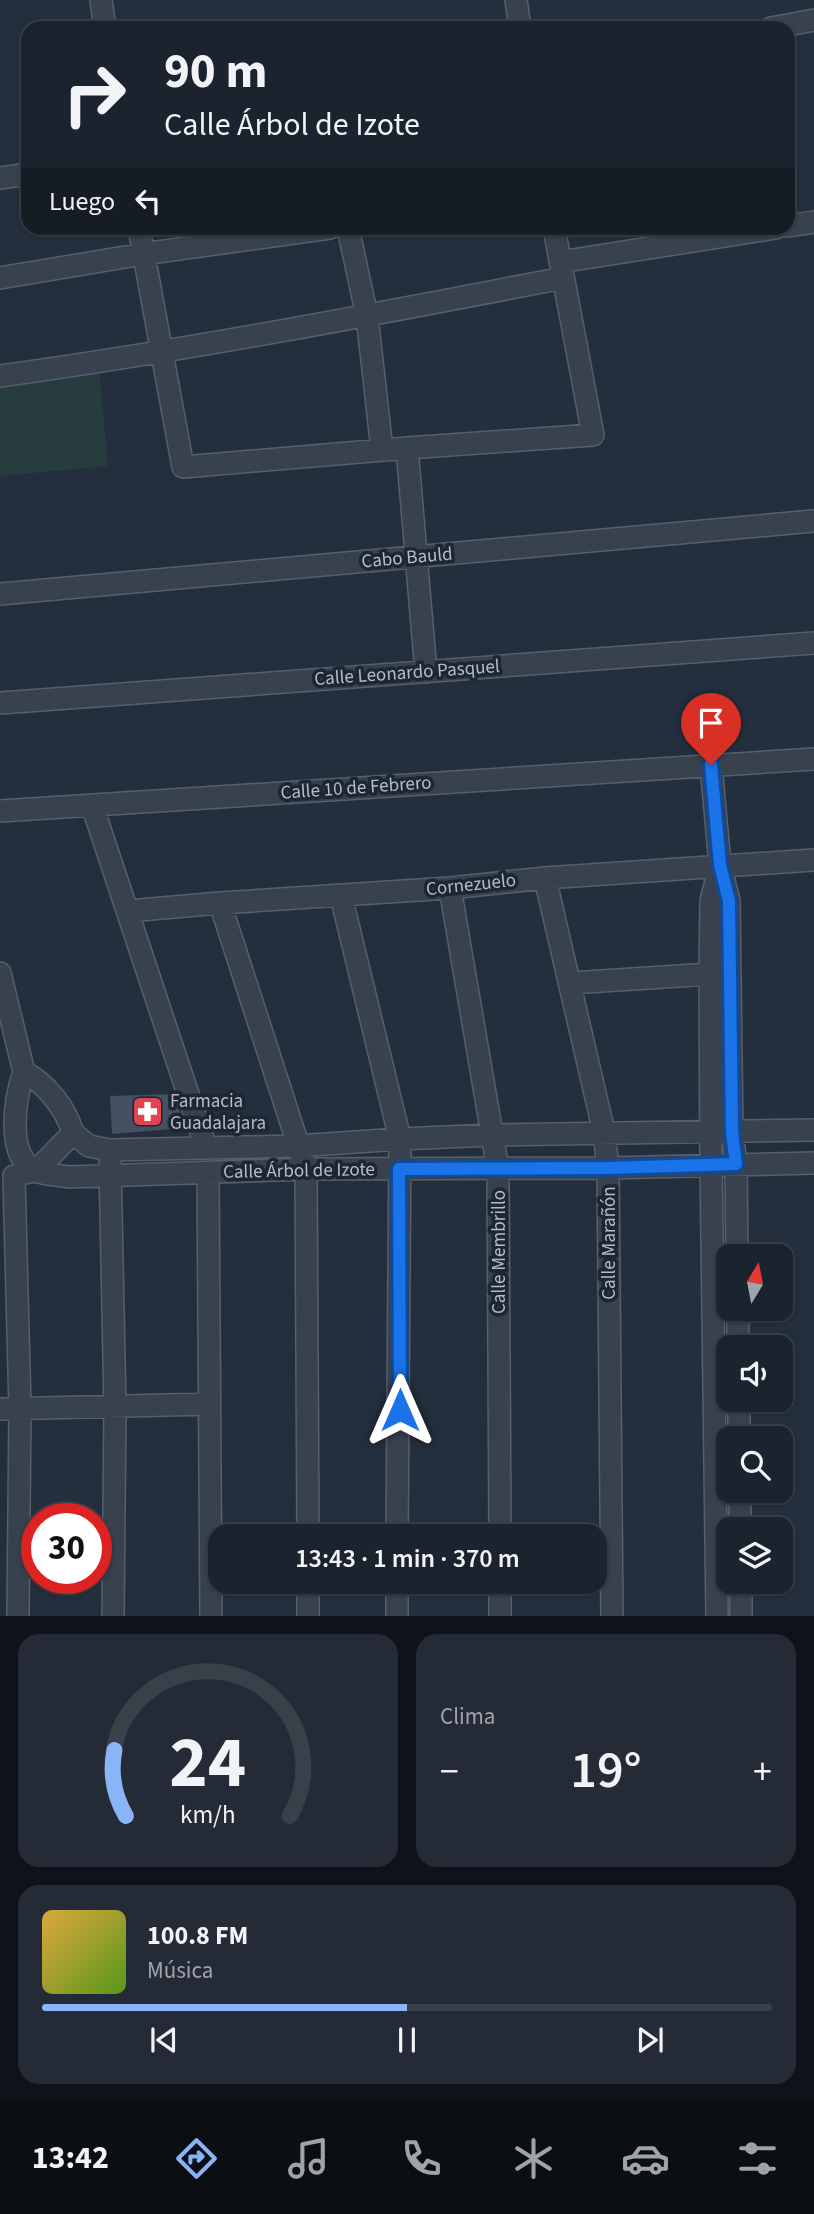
<!DOCTYPE html>
<html lang="es">
<meta charset="utf-8">
<style>
:root{--surface:#1b232e;--page:#242b36;--text:#f1f3f6;--muted:#a0a4aa;--line:#39404a;--accent:#8ab4f8}
body{margin:0;font-family:"Source Sans 3",sans-serif;background:var(--page);color:var(--text);height:100vh;display:flex;flex-direction:column;font-size:26px;white-space:nowrap}
*{box-sizing:border-box;margin:0}
p{font-size:23px;color:var(--muted)}
.icon{flex:none;width:38px;height:38px;fill:none;stroke:currentColor;stroke-width:2;stroke-linecap:round;stroke-linejoin:round}
.map{position:relative;height:1616px;overflow:hidden}
.sheet{display:flex;flex-direction:column;gap:18px;padding:18px;background:#0f1319;flex:1}
.sheet>*{flex:none}
.guide{position:absolute;left:21px;top:21px;width:774px;height:214px;border-radius:21px;box-shadow:0 2px 5px #0004,0 0 0 2px var(--line);background:#1b232e;color:var(--text);overflow:hidden}
.needle{width:46px;rotate:10deg}
.buttons{position:absolute;left:716px;top:1244px;display:grid;gap:14px}
.buttons a{display:grid;place-items:center;width:77px;height:77px;border-radius:14px;background:var(--surface);box-shadow:0 2px 5px #0004,0 0 0 2px var(--line);font-size:35px}
.speed{position:absolute;left:21px;top:1503px;display:flex;gap:14px;font-size:35px;font-weight:700;text-align:center}
.speed>*{display:grid;place-content:center;width:91px;height:91px;border-radius:50%;background:var(--surface);box-shadow:0 2px 5px #0004,0 0 0 2px var(--line);line-height:1}
.speed .limit{border:10px solid #d22;background:#fff;color:#111}
.pin{position:absolute;display:grid;place-items:center;width:60px;height:60px;color:#fff;margin:-72px -30px;border-radius:50% 50% 50% 0;rotate:-45deg;box-shadow:0 0 7px #0007}
.pin .icon{rotate:45deg}
.me{position:absolute;width:77px;margin:-38px;rotate:0deg;stroke-linejoin:round;filter:drop-shadow(0 0 5px #0008)}
.turn{display:flex;align-items:center;gap:24px;height:147px;padding:0 28px;font-size:32px}
.turn .icon{width:91px;height:91px;stroke-width:2.5}
.turn b{display:block;font-size:49px;line-height:60px}
.then{display:flex;align-items:center;height:66px;padding:0 28px;background:#0003;gap:14px;font-size:26px}
.big{font-size:52px;font-weight:600;line-height:1.1}
.sheet .widget{flex:1;display:flex;flex-direction:column;justify-content:center;gap:10px;min-width:0;padding:0 24px;border-radius:21px;background:var(--page)}
.sheet .dial{align-items:center;gap:0}
.dial svg{height:182px;overflow:visible;fill:none;stroke:var(--line);stroke-width:7;stroke-linecap:round;text-anchor:middle}
.dial text{fill:var(--text);stroke:none}
.song{display:flex;align-items:center;gap:21px}
.cover{width:84px;height:84px;border-radius:10px;background:linear-gradient(135deg,hsl(40 70% 55%),hsl(90 70% 35%))}
.played{height:7px;border-radius:4px;background:linear-gradient(90deg,var(--accent) 50%,var(--line) 50%)}
.keys{display:flex;justify-content:space-around;direction:ltr}
.heat{display:flex;justify-content:space-between;align-items:center;font-size:38px;direction:ltr}
.sheet .tiles{flex:1;display:grid;gap:18px;grid-template-columns:1fr 1fr}
.widget:last-child{grid-column:span 2}
.trip{position:absolute;left:208px;top:1524px;width:399px;height:70px;border-radius:21px;background:var(--surface);box-shadow:0 2px 5px #0004,0 0 0 2px var(--line);font-weight:600;line-height:70px;text-align:center}
.menu{display:flex;height:112px;justify-content:space-around;align-items:center;background:#0b0e12;color:var(--muted)}
.menu .icon{width:49px;height:49px}
.menu .current{color:var(--accent)}
.menu b{font-size:32px;color:var(--text)}
.map>svg:first-child{display:block}
.green{fill:#263c3f}
.building{fill:#455162}
.lines{fill:none;stroke-linecap:round;stroke-linejoin:round}
.minor-casing{stroke:#565f6c;stroke-width:24}
.minor{stroke:#38414e;stroke-width:21}
.route-casing{stroke:#114b97;stroke-width:18}
.route{stroke:#1a73e8;stroke-width:12}
.labels{text-anchor:middle;dominant-baseline:central;stroke-width:7;stroke-linejoin:round;paint-order:stroke}
.street-label{font-size:19px;fill:#b4bcc9;stroke:#1d2633}
.poi-label{font-size:19px;fill:#b4bcc9;stroke:#1d2633;text-anchor:start}
</style>
<div class="map">
<svg width="814" height="1616" viewBox="0 0 814 1616">
<rect width="100%" height="100%" fill="#242f3e"/>
<!-- green -->
<path class="green" d="M99 367 108 466 0 476V380Z"/>
<!-- building -->
<path class="building" d="M174 1094 185 1128 112 1134 110 1096Z"/>
<g class="lines">
<defs>
<path id="minor" d="M101 0 105 28
M516 0 520 28
M771 28 814 20
M0 178 28 174
M788 226 814 222
M139 228 183 467 407 448 593 435 554 228
M348 228 367 316 382 450
M560 262 776 228
M0 278 143 254 330 228
M0 376C189 350 376 314 563 278
M407 448 426 672
M0 594 814 521
M0 703 814 643
M711 765 720 865 729 901 732 1132 736 1164 737 1256
M92 805 206 1148
M0 811 814 759
M545 878 604 1132 608 1168 612 1616
M450 888 498 1169 500 1536
M341 896 400 1139 397 1536
M220 903 306 1169 308 1536
M128 911 220 903 450 888 545 878 814 860
M0 973 24 1072C15 1098 5 1156 36 1171 45 1175 59 1175 69 1177L306 1169 608 1168 814 1163
M571 983 710 974
M24 1072C47 1084 66 1109 73 1133
M73 1133 89 1146 110 1150 297 1146 400 1139 492 1135 814 1130
M110 1163 115 1407 113 1616
M25 1173 36 1171 73 1133
M208 1173 211 1616
M14 1176 20 1408 18 1616
M738 1309V1348
M739 1400V1438
M0 1409 209 1404
M740 1491V1530
M308 1582V1616
M500 1582V1616
M741 1582V1616
M397 1616V1582
M717 1616 711 1165 710 974 711 901 720 865"/>
</defs>
<!-- minor casing -->
<use href="#minor" class="minor-casing"/>
<!-- minor -->
<use href="#minor" class="minor"/>
</g>
<g class="lines">
<defs>
<path id="route" d="M400 1410 399 1169 608 1168 736 1164 732 1132 729 901 720 865 711 765"/>
</defs>
<!-- route casing -->
<use href="#route" class="route-casing"/>
<!-- route -->
<use href="#route" class="route"/>
</g>
<!-- icons -->
<defs>
<symbol id="pharmacy-square" viewBox="-11 -11 22 22"><rect x="-9" y="-9" width="18" height="18" rx="4" fill="#e0444e" stroke="#1d2633"/><path d="M-2-6h4v4h4v4h-4v4h-4v-4h-4v-4h4Z" fill="#fff"/></symbol>
</defs>
<g fill-rule="evenodd">
<use href="#pharmacy-square" x="130" y="1094" width="35" height="35"/>
</g>
<g class="labels">
<!-- street labels -->
<g class="street-label">
<text transform="translate(407 558) rotate(-5)">Cabo Bauld</text>
<text transform="translate(407 673) rotate(-4)">Calle Leonardo Pasquel</text>
<text transform="translate(356 788) rotate(-4)">Calle 10 de Febrero</text>
<text transform="translate(471 885) rotate(-6)">Cornezuelo</text>
<text transform="translate(299 1171) rotate(-1)">Calle Árbol de Izote</text>
<text transform="translate(609 1243) rotate(-90)">Calle Marañón</text>
<text transform="translate(499 1252) rotate(-90)">Calle Membrillo</text>
</g>
<!-- poi labels -->
<g class="poi-label">
<text x="170" y="1101">Farmacia<tspan x="170" dy="22">Guadalajara</tspan></text>
</g>
</g>
</svg>
<div class="buttons">
<a><svg class="needle" viewBox="-14 -14 28 28"><path d="M0-13l5 13h-10z" fill="#e53935"/><path d="M0 13l5-13h-10z" fill="#a0a4aa"/></svg></a>
<a><svg class="icon" aria-label="sound" viewBox="0 0 24 24"><path d="M4 9h4l5-4v14l-5-4H4zM17 9q2 3 0 6"/></svg></a>
<a><svg class="icon" aria-label="search" viewBox="0 0 24 24"><circle cx="10" cy="10" r="6"/><path d="M15 15l6 6"/></svg></a>
<a><svg class="icon" aria-label="layers" viewBox="0 0 24 24"><path d="M12 4l9 5-9 5-9-5zM3 14l9 5 9-5"/></svg></a>
</div>
<div class="speed"><div class="limit">30</div></div>
<div class="pin" style="left:711px;top:765px;background:#d93025"><svg class="icon" aria-label="arrive" viewBox="0 0 24 24"><path d="M6 21V4h12l-3 4 3 4H6"/></svg></div>
<svg class="me" style="left:400px;top:1410px" viewBox="-20 -20 40 40"><path d="M0-17L14 15 0 8-14 15z" fill="#1a73e8" stroke="#fff" stroke-width="4"/></svg>
<div class="trip">13:43 · 1 min · 370 m</div>
<div class="guide">
<div class="turn"><svg class="icon" aria-label="right" viewBox="0 0 24 24"><path d="M7 20v-9h11M14 6l5 5-5 5"/></svg><div><b>90 m</b>Calle Árbol de Izote</div></div>
<div class="then">Luego<svg class="icon" aria-label="left" viewBox="0 0 24 24"><path d="M17 20v-9H6M10 6l-5 5 5 5"/></svg></div>
</div>
</div>
<section class="sheet">
<div class="tiles">
<div class="widget dial"><svg viewBox="0 0 100 80">
<path d="M14 69A42 42 0 1 1 86 69"/>
<path d="M14 69A42 42 0 0 1 9 40" stroke="#8ab4f8"/>
<text x="50" y="56" font-size="32" font-weight="700">24</text>
<text x="50" y="72" font-size="11">km/h</text>
</svg></div>
<div class="widget"><p>Clima</p>
<div class="heat"><a>−</a><b class="big">19°</b><a>+</a></div>
</div>
<div class="widget">
<div class="song"><i class="cover"></i><div><b>100.8 FM</b><p>Música</p></div></div>
<div class="played"></div>
<div class="keys"><svg class="icon" aria-label="previous" viewBox="0 0 24 24"><path d="M18 5L8 12l10 7zM5 5v14"/></svg><svg class="icon" aria-label="pause" viewBox="0 0 24 24"><path d="M8 5v14M16 5v14"/></svg><svg class="icon" aria-label="next" viewBox="0 0 24 24"><path d="M6 5l10 7-10 7zM19 5v14"/></svg></div>
</div>
</div>
</section>
<nav class="menu">
<b>13:42</b>
<svg class="icon current" aria-label="directions" viewBox="0 0 24 24"><path d="M12 3l9 9-9 9-9-9zM9 14v-3h6M13 9l2 2-2 2"/></svg>
<svg class="icon" aria-label="music" viewBox="0 0 24 24"><path d="M9 18V5l10-2v13"/><circle cx="6" cy="18" r="3"/><circle cx="16" cy="16" r="3"/></svg>
<svg class="icon" aria-label="phone" viewBox="0 0 24 24"><path d="M5 4h4l2 5-3 2q2 4 5 5l2-3 5 2v4C11 20 4 13 5 4z"/></svg>
<svg class="icon" aria-label="climate" viewBox="0 0 24 24"><path d="M12 3v18M4 7l16 10M4 17L20 7"/></svg>
<svg class="icon" aria-label="car" viewBox="0 0 24 24"><path d="M5 17H2v-5l4-1 3-4h7l3 4 3 1v5h-3M9 17h6M6 11h13"/><circle cx="7" cy="17" r="2"/><circle cx="17" cy="17" r="2"/></svg>
<svg class="icon" aria-label="filters" viewBox="0 0 24 24"><path d="M4 7h16M4 17h16"/><circle cx="9" cy="7" r="2"/><circle cx="15" cy="17" r="2"/></svg>
</nav>
